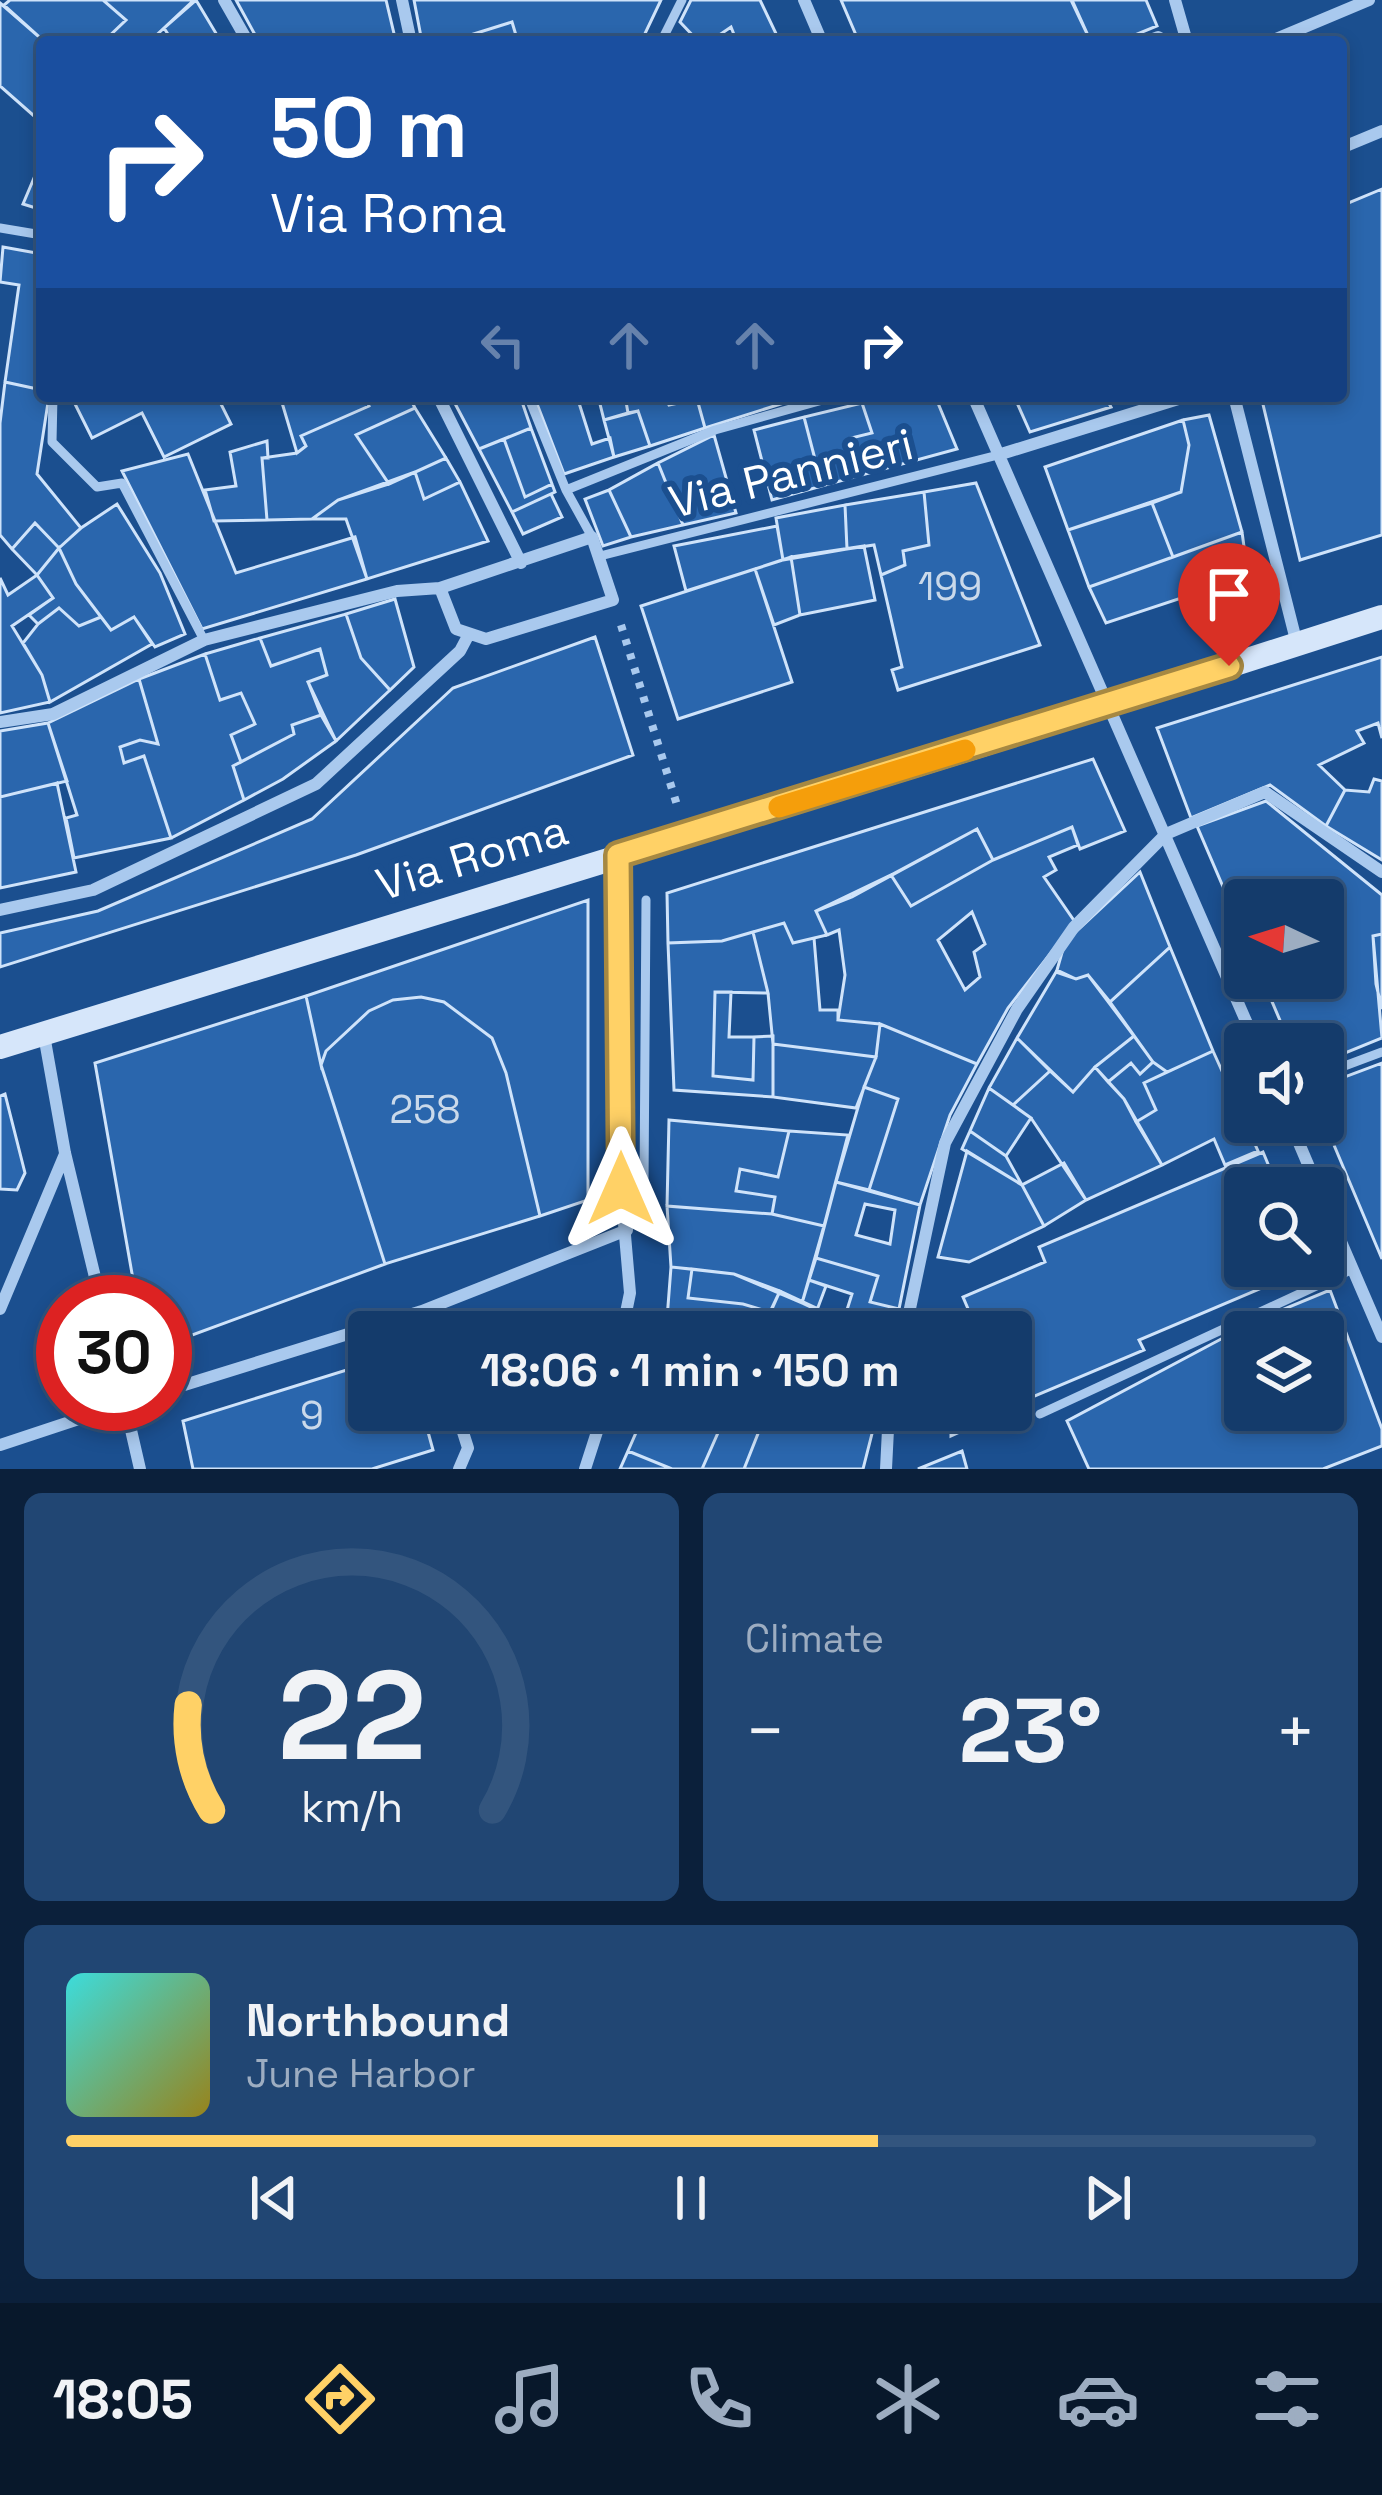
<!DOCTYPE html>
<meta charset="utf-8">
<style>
:root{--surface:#143b6b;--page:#214673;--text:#f1f3f6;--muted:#9dadc1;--line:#33557e;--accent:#ffd166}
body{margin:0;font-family:"Space Grotesk",sans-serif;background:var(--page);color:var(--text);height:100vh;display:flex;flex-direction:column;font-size:45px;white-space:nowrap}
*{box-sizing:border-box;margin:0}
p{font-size:39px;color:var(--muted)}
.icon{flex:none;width:66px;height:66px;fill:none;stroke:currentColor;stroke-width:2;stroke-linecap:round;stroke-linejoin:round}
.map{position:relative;height:1469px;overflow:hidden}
.drawer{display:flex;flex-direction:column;gap:24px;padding:24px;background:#0b203b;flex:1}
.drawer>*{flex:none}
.top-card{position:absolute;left:36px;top:36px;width:1311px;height:366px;border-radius:12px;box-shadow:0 6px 18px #0003,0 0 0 3px var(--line);background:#1a4fa0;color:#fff;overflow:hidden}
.needle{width:78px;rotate:274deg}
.buttons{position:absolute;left:1224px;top:879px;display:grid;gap:24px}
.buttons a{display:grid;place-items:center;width:120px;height:120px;border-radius:12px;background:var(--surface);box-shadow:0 6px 18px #0003,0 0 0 3px var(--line);font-size:60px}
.speed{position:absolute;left:36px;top:1275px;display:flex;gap:24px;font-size:60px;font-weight:700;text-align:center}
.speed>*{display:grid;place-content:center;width:156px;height:156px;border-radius:50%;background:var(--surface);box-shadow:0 6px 18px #0003,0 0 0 3px var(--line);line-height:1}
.speed .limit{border:18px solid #d22;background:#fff;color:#111}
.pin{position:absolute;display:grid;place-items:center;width:102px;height:102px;color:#fff;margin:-123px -51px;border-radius:50% 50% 50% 0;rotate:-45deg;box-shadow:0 0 12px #0007}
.pin .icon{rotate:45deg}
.me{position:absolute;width:132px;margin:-66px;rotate:0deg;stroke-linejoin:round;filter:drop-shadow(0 0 9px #0008)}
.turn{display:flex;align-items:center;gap:42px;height:252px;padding:0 36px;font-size:54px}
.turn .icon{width:156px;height:156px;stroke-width:2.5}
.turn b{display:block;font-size:84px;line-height:102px}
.lanes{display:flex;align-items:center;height:114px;padding:0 36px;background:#0003;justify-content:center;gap:60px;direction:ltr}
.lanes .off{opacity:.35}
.big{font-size:90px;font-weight:800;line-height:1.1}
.drawer .widget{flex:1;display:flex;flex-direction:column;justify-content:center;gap:18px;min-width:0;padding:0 42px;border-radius:18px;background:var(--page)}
.drawer .dial{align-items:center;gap:0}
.dial svg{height:312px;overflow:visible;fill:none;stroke:var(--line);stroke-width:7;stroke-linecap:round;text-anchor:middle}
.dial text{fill:var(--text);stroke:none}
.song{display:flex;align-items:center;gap:36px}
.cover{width:144px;height:144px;border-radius:18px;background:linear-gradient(135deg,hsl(180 70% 55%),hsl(50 70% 35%))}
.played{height:12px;border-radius:6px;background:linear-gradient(90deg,var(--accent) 65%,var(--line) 65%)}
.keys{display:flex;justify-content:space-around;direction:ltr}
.heat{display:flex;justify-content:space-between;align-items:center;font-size:66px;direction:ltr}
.drawer .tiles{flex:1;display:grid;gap:24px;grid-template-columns:1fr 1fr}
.widget:last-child{grid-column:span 2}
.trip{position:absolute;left:348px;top:1311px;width:684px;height:120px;border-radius:12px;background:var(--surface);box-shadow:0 6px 18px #0003,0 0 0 3px var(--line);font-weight:800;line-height:120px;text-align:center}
.menu{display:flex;height:192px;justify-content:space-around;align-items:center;background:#08182b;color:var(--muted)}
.menu .icon{width:84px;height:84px}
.menu .current{color:var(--accent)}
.menu b{font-size:54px;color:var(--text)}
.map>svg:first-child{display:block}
.building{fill:#2a66ad;stroke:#cfe3fa;stroke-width:3;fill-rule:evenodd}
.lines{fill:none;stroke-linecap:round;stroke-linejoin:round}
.path{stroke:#a9c9ee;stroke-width:8;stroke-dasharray:6 9;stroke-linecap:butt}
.lane{stroke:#a9c9ee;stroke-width:9}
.street{stroke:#a9c9ee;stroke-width:12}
.secondary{stroke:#d6e6fa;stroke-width:24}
.route-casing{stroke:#a68842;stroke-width:30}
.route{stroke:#ffd166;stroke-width:21}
.slow{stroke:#f59e0b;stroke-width:21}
.labels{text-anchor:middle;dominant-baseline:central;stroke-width:12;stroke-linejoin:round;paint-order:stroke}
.number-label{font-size:39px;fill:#cad9ea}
.street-label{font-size:45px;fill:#fff;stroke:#1b4f8f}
</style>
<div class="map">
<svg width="1382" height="1469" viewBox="0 0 1382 1469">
<rect width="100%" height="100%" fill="#1b4f8f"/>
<!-- building -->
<path class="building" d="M10 0H103L126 20 103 42H45L4 5Z
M103 0H194L149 42H103L126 20Z
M196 0 220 40 173 42 164 28Z
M236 0H386L396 42H259Z
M414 0H661L641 42H518L512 22 448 42H422Z
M691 0H760L780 42H737L731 27 709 42H699L680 22Z
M841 0H1071L1091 42H859Z
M1072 0H1146L1157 26 1118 42H1091Z
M0 3 45 42 42 123 0 86Z
M512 22 518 42H448Z
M34 178 42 182V210L23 204Z
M1382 189V535L1300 560 1261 396H1341V206Z
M3 247 42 254V390L5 382 19 285 0 282Z
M5 382 42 390V396H49L37 474 81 528 59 548 35 523 12 549 0 535V423Z
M71 396H217L231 424 164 457 142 413 92 438Z
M280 396H365L369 406 301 436 306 446 297 453Z
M365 396H409L415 408 356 435 389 484 338 500 312 519 267 520 262 458 297 453 306 446 301 436 369 406Z
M451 396H520L531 428 479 449Z
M534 396H584L586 401 579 403 592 444 610 438 614 457 564 474Z
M598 396H625L628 413 604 420Z
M625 396H664L669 405 697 399 705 428 650 446 638 411 628 413Z
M710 396H784L787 402 705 428 697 399Z
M888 396H935L957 449 862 475 851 438 872 433 862 403Z
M1014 396H1105L1111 407 1030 432Z
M862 403 872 433 851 438 862 475 822 486 804 417Z
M415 408 446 458 389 484 356 435Z
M638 411 650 446 614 457 604 420Z
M1209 415 1242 532 1173 557 1152 503 1181 492 1189 445 1183 420Z
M804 417 822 486 772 500 754 430Z
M1183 420 1189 445 1181 492 1068 530 1045 467Z
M531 428 552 484 525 497 504 439Z
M714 435 736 513 683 525 658 463Z
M504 439 525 497 552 484 555 492 512 512 479 449Z
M267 441 268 458H262L267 520 214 521 205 490 236 486 230 452Z
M188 454 236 573 355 537 367 579 202 629 122 471Z
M446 458 460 482 424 499 415 472Z
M658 463 683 525 631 537 609 490Z
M415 472 424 499 460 482 488 541 367 579 346 519H312L338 500Z
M976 483 1040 645 898 690 892 670 902 667 881 575 905 565 903 551 929 545 924 492Z
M609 490 631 537 603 546 585 499Z
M924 492 929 545 903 551 905 565 881 575 874 545 847 549 845 505Z
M551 494 562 517 523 534 512 512Z
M1152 503 1173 557 1089 587 1068 530Z
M117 504 160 573 185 634 155 647 134 617 111 630 76 584 59 548 81 528Z
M845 505 847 549 783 560 776 518Z
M35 523 59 548 37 575 12 549Z
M777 526 783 560 686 591 674 546Z
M1242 532 1248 576 1106 623 1089 587Z
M864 546 875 600 800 615 791 557Z
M59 548 76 584 101 617 79 626 59 608 38 624 29 615 53 598 37 575Z
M791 557 800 615 774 625 755 569Z
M755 569 792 682 678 719 641 606Z
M37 575 53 598 12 626 42 675 50 702 0 713V578L8 595Z
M395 599 414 667 390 690 361 658 346 614Z
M59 608 79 626 101 617 111 630 134 617 152 644 50 702 42 675 23 643 38 624Z
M346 614 361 658 390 690 336 741 308 682 327 675 320 649 271 666 260 638Z
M595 637 633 755 356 855 0 967V933L98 911 312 819 453 688Z
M260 638 271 666 320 649 327 675 308 682 321 715 292 725 294 734 241 762 231 735 255 724 241 693 220 700 205 654Z
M205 654 220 700 241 693 255 724 231 735 241 762 233 766 244 800 171 838 144 756 124 763 120 747 140 740 158 744 139 679Z
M1382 657V738L1378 723 1357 731 1364 743 1319 765 1345 790 1326 826 1270 785 1191 818 1157 728Z
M139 679 158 744 140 740 120 747 124 763 144 756 171 838 74 858 66 818 77 815 48 723Z
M321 715 336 741 283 779 244 800 233 766 294 734 292 725Z
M48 723 67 781 0 797V731Z
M1093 759 1125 831 1080 849 1072 827 993 860 977 829 852 897 816 911 827 935 793 943 784 923 722 941 668 943 667 893Z
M1374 779 1382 781V860L1326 826 1345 790 1369 792Z
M57 783 76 872 0 888V797Z
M1266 801 1382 895V934L1373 936 1382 1038 1323 1062V1044H1290L1262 978H1323V900H1245V938L1197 826Z
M1072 827 1078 845 1049 857 1056 870 1044 877 1075 922 1008 1008 977 1064 880 1024 838 1020 845 975 839 930 827 935 816 911 891 875 911 906 993 860ZM972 912 985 944 974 952 980 977 965 990 938 940Z
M977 829 993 860 911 906 891 875Z
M1140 872 1170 947 1110 1002 1088 975 1076 979 1057 970 1065 942Z
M588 900V1200L540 1216 506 1073 492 1038 444 1002 421 997 393 1000 369 1011 326 1051 321 1065 306 996Z
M784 923 793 943 814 938 820 1010H838V1020L880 1024 876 1057 773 1044 768 993 753 932Z
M753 932 768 993 715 992 713 1076 753 1080 754 1037 773 1036V1097L674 1090 668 943 722 941Z
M1382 934V1009L1376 984 1373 936Z
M1170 947 1213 1051 1167 1072 1153 1062 1110 1002Z
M1056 972 1076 979 1088 975 1134 1036 1095 1067 1073 1092 1017 1038Z
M715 992H731L729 1037H754L753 1080 713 1076Z
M306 996 321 1065 385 1264 165 1345V1302H137L95 1063Z
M421 997 444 1002 492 1038 506 1073 540 1216 385 1264 321 1065 326 1051 369 1011 393 1000Z
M880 1024 977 1064 950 1115 920 1205 869 1190 898 1099 864 1087 876 1057Z
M1134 1036 1153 1062 1140 1074 1131 1063 1108 1082 1095 1067Z
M1017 1038 1050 1071 1013 1105 989 1088Z
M773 1044 876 1057 856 1108 773 1097Z
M1213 1051 1258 1151 1225 1165 1214 1139 1162 1165 1136 1122 1156 1110 1144 1083Z
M1153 1062 1167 1072 1144 1083 1156 1110 1136 1122 1124 1099 1108 1082 1131 1063 1140 1074Z
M1382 1063V1259L1323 1119V1085Z
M1095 1067 1124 1099 1162 1165 1086 1200 1031 1118 1013 1105 1050 1071 1073 1092Z
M864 1087 898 1099 869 1190 836 1182Z
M989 1088 1031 1118 1006 1156 970 1131Z
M5 1094 25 1173 17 1190 0 1189V1096Z
M669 1120 789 1131 778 1177 740 1169 736 1191 775 1197 772 1214 667 1206Z
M789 1131 848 1135 824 1226 772 1214 775 1197 736 1191 740 1169 778 1177Z
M970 1131 1006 1156 1022 1185 962 1149Z
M967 1151 1022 1185 1044 1226 969 1262 938 1257Z
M1263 1152 1278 1188H1245V1266L1311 1267 1139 1340 1144 1350 1011 1406V1332H978L963 1297 1045 1262 1039 1247Z
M1064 1163 1086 1200 1044 1226 1022 1185Z
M836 1182 920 1205 899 1309 870 1302 878 1276 816 1258ZM865 1204 895 1210 890 1244 856 1235Z
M667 1206 772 1214 824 1226 802 1303 734 1274 671 1267Z
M816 1258 878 1276 870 1302 899 1309 894 1332H840L852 1294 809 1280Z
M671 1267 692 1269 688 1298 743 1304 770 1312 762 1332H666Z
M692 1269 734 1274 780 1291 770 1312 743 1304 688 1298Z
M809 1280 826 1286 817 1310 802 1303Z
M1330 1290 1382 1429V1446L1323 1469H1089L1067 1421 1255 1321ZM1245 1332H1323V1410H1245Z
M780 1291 844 1321 840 1332H776L764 1327Z
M369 1363V1410H422L433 1450 372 1469H193L183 1421Z
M646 1410H728L702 1469H672L628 1451Z
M728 1410H878L863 1469H744L759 1431 725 1417Z
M932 1410H1001L1002 1413 951 1436V1411Z
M725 1417 759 1431 744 1469H702Z
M628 1451 672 1469H620Z
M962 1451 967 1469H918Z"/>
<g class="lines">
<!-- path -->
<path class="path" d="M621 625 677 805"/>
<!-- lane -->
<path class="lane" d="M661 42 682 0
M0 228 42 235
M53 396 52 442 97 487 122 483 204 640
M528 396 566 490 592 537
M566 490 715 430 837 396
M600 556 998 455
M1323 1074 1382 1052
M627 1230 644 1184 646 900
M1040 1414 1353 1269"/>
<!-- street -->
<path class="street" d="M224 0 248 42
M402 0 411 42
M804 0 822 42
M1175 0 1187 42
M1145 42 1158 37 1167 42
M1269 42 1369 0
M1341 148 1382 131
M438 396 521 563
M973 396 1256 1044
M1234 396 1297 644
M998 455 1188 396
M0 722 53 714 204 640 397 591 440 588 592 537 613 600 486 639 456 629 440 588
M618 855 621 1189 630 1293 622 1332
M0 910 93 890 316 784 460 651 469 634
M44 1035 65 1153 101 1302
M1290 1122 1318 1188
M1323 1200 1382 1337
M0 1309 65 1154
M422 1311 429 1332
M905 1332 945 1143 1017 1009 1074 927 1166 834 1265 792 1382 872
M165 1391 422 1311 627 1230
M125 1404 140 1469
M456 1410 468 1448 459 1469
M0 1445 124 1404
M585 1469 604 1410
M886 1469 889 1410"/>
<!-- secondary -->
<path class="secondary" d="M0 1047 982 745 1382 617"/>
</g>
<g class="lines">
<defs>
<path id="route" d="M621 1189 618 855 1229 666"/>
</defs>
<!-- route casing -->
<use href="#route" class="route-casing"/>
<!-- route -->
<use href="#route" class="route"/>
<!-- slow -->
<path class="slow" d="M779 807 965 750"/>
</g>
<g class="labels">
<!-- number labels -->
<g class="number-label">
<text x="950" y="586">199</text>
<text x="425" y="1109">258</text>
<text x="312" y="1415">9</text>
</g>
<!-- street labels -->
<g class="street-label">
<text transform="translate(791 473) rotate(-14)">Via Pannieri</text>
<text transform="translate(472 857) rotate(-17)">Via Roma</text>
</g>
</g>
</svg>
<div class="buttons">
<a><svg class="needle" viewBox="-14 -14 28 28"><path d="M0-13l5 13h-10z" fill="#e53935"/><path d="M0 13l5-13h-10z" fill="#9dadc1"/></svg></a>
<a><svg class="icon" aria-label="sound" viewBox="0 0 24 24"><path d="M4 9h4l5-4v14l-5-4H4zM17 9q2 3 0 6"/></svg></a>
<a><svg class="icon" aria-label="search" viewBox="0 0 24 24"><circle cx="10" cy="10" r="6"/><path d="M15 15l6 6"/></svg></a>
<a><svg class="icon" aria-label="layers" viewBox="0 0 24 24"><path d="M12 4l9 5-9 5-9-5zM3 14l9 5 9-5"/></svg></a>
</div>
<div class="speed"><div class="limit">30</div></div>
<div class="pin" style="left:1229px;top:666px;background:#d93025"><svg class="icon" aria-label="arrive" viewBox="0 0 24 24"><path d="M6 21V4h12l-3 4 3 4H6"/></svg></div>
<svg class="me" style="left:621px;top:1189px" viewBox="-20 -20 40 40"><path d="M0-17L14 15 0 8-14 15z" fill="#ffd166" stroke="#fff" stroke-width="4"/></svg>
<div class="trip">18:06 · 1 min · 150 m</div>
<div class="top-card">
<div class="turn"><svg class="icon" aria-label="right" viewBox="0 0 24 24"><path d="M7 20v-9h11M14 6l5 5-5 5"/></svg><div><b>50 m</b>Via Roma</div></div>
<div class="lanes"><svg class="icon off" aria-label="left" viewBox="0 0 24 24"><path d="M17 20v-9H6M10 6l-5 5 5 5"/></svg><svg class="icon off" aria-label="ahead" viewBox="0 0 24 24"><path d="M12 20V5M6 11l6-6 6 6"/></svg><svg class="icon off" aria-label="ahead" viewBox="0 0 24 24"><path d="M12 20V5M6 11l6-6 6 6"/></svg><svg class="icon" aria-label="right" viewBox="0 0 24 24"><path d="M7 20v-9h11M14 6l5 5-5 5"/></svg></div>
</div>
</div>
<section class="drawer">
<div class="tiles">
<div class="widget dial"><svg viewBox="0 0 100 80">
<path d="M14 69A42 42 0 1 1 86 69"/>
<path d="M14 69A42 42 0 0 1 8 42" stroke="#ffd166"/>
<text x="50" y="56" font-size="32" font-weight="700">22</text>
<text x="50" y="72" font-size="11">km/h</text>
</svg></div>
<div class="widget"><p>Climate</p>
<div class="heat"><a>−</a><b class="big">23°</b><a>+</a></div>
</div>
<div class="widget">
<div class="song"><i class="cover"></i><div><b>Northbound</b><p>June Harbor</p></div></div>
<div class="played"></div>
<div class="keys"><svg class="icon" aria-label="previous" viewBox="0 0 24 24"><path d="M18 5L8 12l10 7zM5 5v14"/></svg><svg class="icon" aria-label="pause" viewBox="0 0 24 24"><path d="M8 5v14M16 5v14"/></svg><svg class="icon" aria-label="next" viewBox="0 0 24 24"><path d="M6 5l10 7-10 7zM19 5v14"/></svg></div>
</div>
</div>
</section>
<nav class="menu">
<b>18:05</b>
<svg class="icon current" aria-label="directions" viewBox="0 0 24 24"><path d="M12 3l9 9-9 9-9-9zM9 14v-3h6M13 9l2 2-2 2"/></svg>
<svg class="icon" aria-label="music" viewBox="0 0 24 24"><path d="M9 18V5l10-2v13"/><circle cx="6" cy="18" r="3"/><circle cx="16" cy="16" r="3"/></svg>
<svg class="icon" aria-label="phone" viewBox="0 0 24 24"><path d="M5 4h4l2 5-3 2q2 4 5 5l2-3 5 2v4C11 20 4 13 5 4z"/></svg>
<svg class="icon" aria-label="climate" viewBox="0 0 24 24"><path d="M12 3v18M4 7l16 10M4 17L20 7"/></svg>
<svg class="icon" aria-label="car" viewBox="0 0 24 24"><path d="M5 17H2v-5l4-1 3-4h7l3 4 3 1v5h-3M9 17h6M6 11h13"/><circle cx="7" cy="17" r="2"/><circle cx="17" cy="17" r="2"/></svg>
<svg class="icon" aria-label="filters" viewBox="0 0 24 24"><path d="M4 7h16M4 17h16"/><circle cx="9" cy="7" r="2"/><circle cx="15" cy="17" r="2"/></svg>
</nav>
